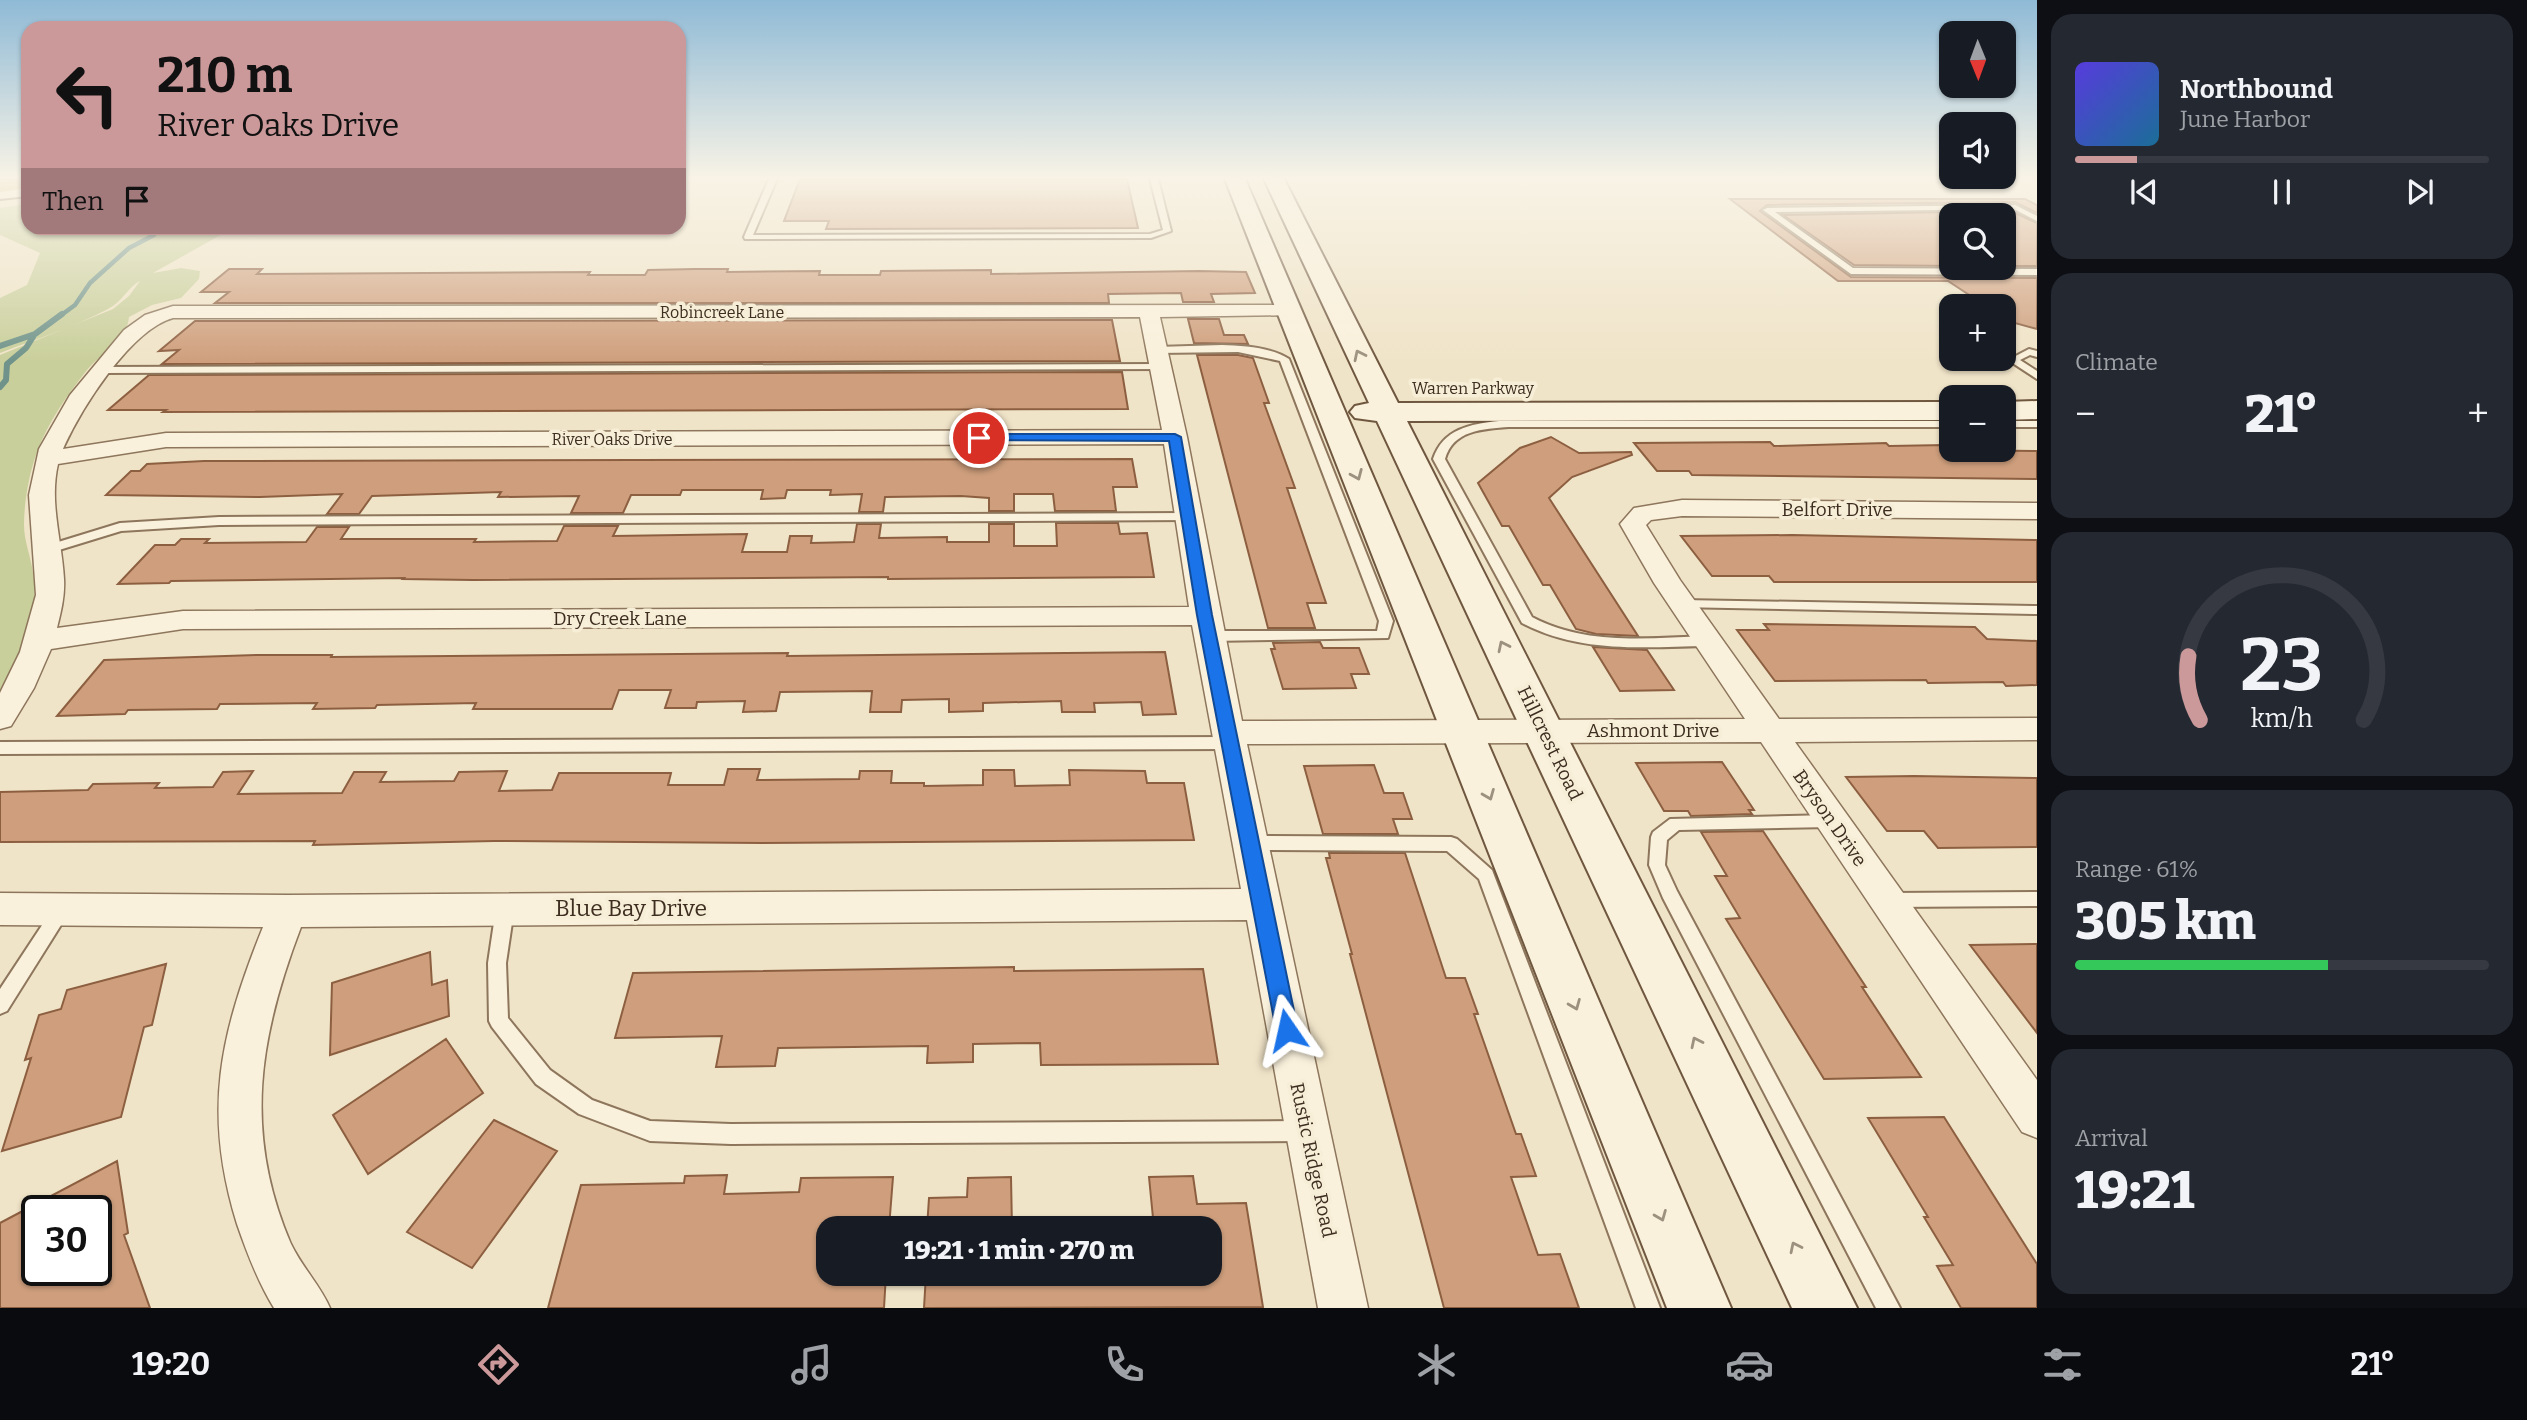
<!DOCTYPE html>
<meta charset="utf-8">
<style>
:root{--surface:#171b24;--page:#242831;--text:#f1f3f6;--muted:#9ea1a6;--line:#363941;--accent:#cc999b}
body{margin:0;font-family:Bitter,serif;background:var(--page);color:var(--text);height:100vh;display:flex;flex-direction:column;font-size:26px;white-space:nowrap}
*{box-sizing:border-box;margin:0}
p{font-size:23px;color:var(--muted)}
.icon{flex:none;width:38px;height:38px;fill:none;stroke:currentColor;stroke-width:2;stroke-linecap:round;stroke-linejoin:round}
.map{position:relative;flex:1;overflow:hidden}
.panel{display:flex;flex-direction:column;gap:14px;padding:14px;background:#0d0f14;width:490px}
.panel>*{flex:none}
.banner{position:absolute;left:21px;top:21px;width:665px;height:214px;border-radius:21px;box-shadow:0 2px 5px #0004;background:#cc999b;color:#111;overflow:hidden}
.needle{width:46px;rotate:179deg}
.controls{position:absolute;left:1939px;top:21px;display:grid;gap:14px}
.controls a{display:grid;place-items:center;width:77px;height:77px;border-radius:14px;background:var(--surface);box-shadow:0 2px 5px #0004;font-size:35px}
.speed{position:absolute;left:21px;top:1195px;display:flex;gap:14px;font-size:35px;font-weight:700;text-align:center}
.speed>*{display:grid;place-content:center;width:91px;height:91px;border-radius:50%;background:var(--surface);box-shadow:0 2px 5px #0004;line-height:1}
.speed .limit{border:4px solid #111;border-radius:10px;background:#fff;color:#111}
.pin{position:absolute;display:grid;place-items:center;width:60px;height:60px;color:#fff;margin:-30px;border:4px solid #fff;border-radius:50%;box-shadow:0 2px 7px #0007}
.me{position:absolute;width:77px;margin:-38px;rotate:349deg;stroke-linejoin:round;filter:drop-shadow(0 0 5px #0008)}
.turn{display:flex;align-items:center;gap:24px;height:147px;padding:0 21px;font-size:32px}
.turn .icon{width:91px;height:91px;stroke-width:2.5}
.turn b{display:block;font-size:49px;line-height:60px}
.then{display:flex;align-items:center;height:66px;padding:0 21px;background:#0003;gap:14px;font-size:26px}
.big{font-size:52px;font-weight:800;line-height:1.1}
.panel .card{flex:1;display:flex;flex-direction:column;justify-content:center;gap:10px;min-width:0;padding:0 24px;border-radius:21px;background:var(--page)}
.panel .dial{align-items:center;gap:0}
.dial svg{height:182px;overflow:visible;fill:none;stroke:var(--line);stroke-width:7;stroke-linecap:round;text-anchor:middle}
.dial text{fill:var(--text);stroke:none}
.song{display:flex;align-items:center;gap:21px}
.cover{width:84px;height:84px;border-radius:10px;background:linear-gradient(135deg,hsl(250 70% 55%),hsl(200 70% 35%))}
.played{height:7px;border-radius:4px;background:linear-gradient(90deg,var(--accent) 15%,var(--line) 15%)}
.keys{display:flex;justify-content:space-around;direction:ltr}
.heat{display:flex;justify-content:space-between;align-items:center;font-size:38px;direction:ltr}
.charge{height:10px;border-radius:5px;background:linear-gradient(90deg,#34c759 61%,var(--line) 0)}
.trip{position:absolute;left:816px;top:1216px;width:406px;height:70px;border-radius:21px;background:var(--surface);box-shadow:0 2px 5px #0004;font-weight:800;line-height:70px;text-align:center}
.menu{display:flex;height:112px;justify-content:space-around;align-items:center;background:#090b0e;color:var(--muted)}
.menu .icon{width:49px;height:49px}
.menu .active{color:var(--accent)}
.menu b{font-size:32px;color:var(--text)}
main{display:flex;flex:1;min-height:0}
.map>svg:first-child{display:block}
.green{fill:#c9cf9b}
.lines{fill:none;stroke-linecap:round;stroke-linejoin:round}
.stream-far1{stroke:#6f938a;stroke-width:4.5}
.stream{stroke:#6f938a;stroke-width:6}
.building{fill:#cf9f7d;stroke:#8d5f41;stroke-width:2;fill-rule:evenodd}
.lane-casing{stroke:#8d765c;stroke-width:4}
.street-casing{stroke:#8d765c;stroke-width:3}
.secondary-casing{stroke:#6f573f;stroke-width:4}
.highway-casing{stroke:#5b4430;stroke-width:4}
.lane{fill:#faf1dc;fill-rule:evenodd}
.street{fill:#faf1dc;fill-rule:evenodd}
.secondary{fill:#faf1dc;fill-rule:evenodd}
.highway{fill:#e0a458;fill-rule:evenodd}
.oneway{stroke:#9c907e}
.route{fill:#1a73e8;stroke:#114b97;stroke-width:2}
.labels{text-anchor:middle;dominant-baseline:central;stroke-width:7;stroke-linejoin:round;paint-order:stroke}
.far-street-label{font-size:16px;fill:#3d2e20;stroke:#f7eed8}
.street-label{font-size:19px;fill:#3d2e20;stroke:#f7eed8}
.near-street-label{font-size:23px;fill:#3d2e20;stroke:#f7eed8}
</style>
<main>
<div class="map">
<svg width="2037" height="1308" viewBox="0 0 2037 1308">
<rect width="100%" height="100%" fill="#f0e4c8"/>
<!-- green -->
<path class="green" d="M28 204V228H233L153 273 181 268 200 271 199 279 181 298 152 305 129 317C127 340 102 352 87 370 68 394 48 422 37 452 29 474 24 502 24 525 24 541 31 557 33 573 39 615 27 666 0 698V355L113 309 129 296 140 281C129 286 122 302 108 309 74 327 36 339 0 353V298L27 285 40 253 0 235V208Z"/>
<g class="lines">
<!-- stream-far1 -->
<path class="stream-far1" d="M60 316 75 305 90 283 129 248 154 235 158 228"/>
<!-- stream -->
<path class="stream" d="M0 346 35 334 62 314
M0 387 6 380 7 364 26 348 33 337"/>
</g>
<!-- building -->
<path class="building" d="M800 179H1127L1138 228 826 229 829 221H784Z
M1730 199H2025L2037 205V213L2015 202 1767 205 1760 211 1851 277 2037 278V329L2004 320V306H1986L1948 281H1838Z
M1951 212V266L1854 265 1783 215Z
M1960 212H2013L2037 223V266H2004V215H1965Z
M229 269H262L257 274 590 272 588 275H645L648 270 695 269H728L727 272 820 271 819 275H880L881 271 991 270V274L1199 271 1246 272 1255 293 1211 294 1214 302H1183L1181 293 1108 294 1109 303H215L229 292H201Z
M1188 319H1219L1224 335H1244L1248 344 1194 343Z
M1112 320 1120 361 162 364 179 350 159 351 195 321Z
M1197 355H1238L1253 358 1269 403H1264L1295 488H1287L1326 603H1307L1315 628H1268Z
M1122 372 1128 409 163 412 166 410H108L149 375Z
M1551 437 1579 453 1631 452 1632 455 1572 477 1549 498 1638 636 1596 634 1576 629 1550 585H1543L1509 526H1502L1478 483 1520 448Z
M1770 442 1774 446 1886 443 1889 446 1946 445 1951 450 2037 451V479L1692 475 1689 471H1657L1634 443Z
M1132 459 1137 487H1113L1116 511H1055L1053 494H1014V511H989V498L961 496 885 497 883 512H859L862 494 830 495 831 490H787L785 498 761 499 763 490H682L680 495H631L623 513H571L579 496 498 497 501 492 372 496 359 514H327L342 494 260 497 106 495 131 471H140L147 464 204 461Z
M1056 523H1118L1120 534 1147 533 1154 577 888 579V577L473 580 403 579 404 578 171 581 169 583 118 584 155 545H175L181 539H209L205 543 306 542 317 527H349L341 539H476L474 542 557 541 564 526H618L613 536 747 534 742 552H787L790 536H812L811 543 854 542 857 524H881L879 538 947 537V542H989V524H1014V546H1057Z
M1792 535 2037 540V582H1774L1769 576H1712L1681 536Z
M1764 624 1975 627 1987 639 2037 641V685L2006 686 2003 682 1928 683 1926 680 1775 681 1737 630H1769Z
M1320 642 1323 648H1359L1369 674H1351L1356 688 1283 689 1271 649H1275L1273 643Z
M1593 647 1647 650 1674 690 1620 691Z
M1165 652 1176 714 1143 715 1141 702 1094 703 1095 712H1062L1061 701 983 703V711L949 712V699L902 700 901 712H870L872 691 780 692 776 711 743 712 745 701 697 702 696 708H665L671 690H619L612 709H473L476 703 377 705 375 708 313 709 317 703 220 704 217 709 128 710 125 714 57 716 104 660 257 655H332L331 657 788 653 787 656Z
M1722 762 1754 810H1749L1752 814 1691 816 1688 811H1664L1636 763Z
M1374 765 1384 793H1403L1412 819H1393L1398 834H1323L1304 766Z
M728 769H760L757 780 859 779 860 771H892L891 783H924V786L983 785V770H1014L1015 786 1070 785 1069 770 1145 771 1147 783H1184L1194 840 762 843 494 841 313 845 315 841 0 842V792L88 790 93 784 159 783 155 788 213 787 223 772 253 771 238 794 342 793 354 772H386L380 782 454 781 459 772 507 771 499 791 552 790 559 773H671L668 785H724Z
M1914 776 2037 778V847L1938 848 1924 831H1887L1846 777Z
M1763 831 1866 987H1862L1921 1077 1824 1079 1726 919 1740 918 1715 876H1727L1701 832Z
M1329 853H1405L1446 978H1465L1478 1014H1474L1516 1134H1521L1536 1176 1511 1177 1538 1255 1560 1254 1579 1308H1444L1350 954H1352L1326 858H1330Z
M2037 944V1033L1970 945Z
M430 952 432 985 447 980 449 1016 330 1055 332 983Z
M166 964 152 1025 144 1027 121 1117 2 1151 31 1058 25 1060 39 1015 61 1009 67 990Z
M1014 967V971L1203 969 1218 1064 1041 1065 1040 1043 973 1044V1062L927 1063 928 1046 778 1048 775 1066 716 1067 722 1036 615 1038 633 973Z
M446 1039 483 1093 368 1174 333 1115Z
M1944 1117 2037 1264V1308H1961L1937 1266 1953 1265 1924 1217H1928L1868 1118Z
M494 1120 557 1151 472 1268 407 1232Z
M117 1161 128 1233 124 1235 150 1308H0V1223ZM37 1211H96V1270H37Z
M727 1175 724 1194 799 1192 801 1178 893 1177 889 1228H828V1274H886L884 1308H548L581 1185 684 1183 685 1176Z
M1193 1176 1197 1204 1246 1203 1263 1307 924 1308 926 1274H1209V1228H1154L1149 1177Z
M1011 1177 1012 1228H927L929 1198 967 1197 968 1178Z"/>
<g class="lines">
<defs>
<path id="lane" d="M769 179H777L753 235 1150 234 1163 230 1150 179H1158L1171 231 1151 238 745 239 744 237Z
M2015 205 2037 216V221L2014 209 1775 212 1853 268 2037 269V275L1851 274 1763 210 1767 208Z
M1222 345C1243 346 1271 347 1289 359L1393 621 1388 638 1209 641 1202 636 1209 631H1377L1379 621 1280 361 1238 352 1157 353 1152 350 1157 347Z
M2029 349 2037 351V357L2030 355 2020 360 2037 371V379L2008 360Z
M1161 364 1166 367 1165 369 100 373 95 370 100 367Z
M1499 421H1951V427H1509C1483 429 1453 430 1445 459L1532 617C1587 646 1648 638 1708 636L1715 641 1708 646C1644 647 1581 654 1522 623L1433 459C1443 429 1470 424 1499 421Z
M2004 421H2037V427H2004Z
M1188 513 1192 514 1194 517 1192 520 219 525 121 531 46 554 40 550 42 547 120 523 219 517Z
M1682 600 2037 606V614L1677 607 1675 604 1677 601Z
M1230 737 1235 739 1238 743 1235 747 1230 749 0 754V742Z
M1831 815 1837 816 1839 821 1837 826 1831 827 1679 830 1667 840 1665 865 1677 891 1900 1308H1876L1663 898 1649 865 1651 837 1653 832 1670 819Z
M1251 836 1451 837 1457 839 1492 870 1660 1308H1636L1479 879 1447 851 1251 850 1245 848 1243 843 1245 838Z
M2037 892V906L1891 907 1885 905 1882 900 1885 895 1891 893Z
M505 902 511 904 514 909 506 963 508 1018 550 1070 592 1100 650 1121 731 1124 1302 1121 1309 1124 1312 1131 1309 1138 1302 1141 731 1144 650 1141 579 1114 536 1084 492 1027 489 1021 488 963 496 909 499 904Z
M60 905 66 907 69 912 66 917 7 1011 0 1014V989L54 907Z"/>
<path id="street" d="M1289 305 1296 307 1299 311 1296 315 1160 317 1187 437 1242 721 1745 719 1654 583 1620 524 1634 508 1682 500 2037 503V519L1682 516 1651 520 1646 525 1680 580 1779 719 2037 718V740L1795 742 2037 1080V1138L2022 1132 1761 742 1247 744 1368 1308H1318L1247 920 301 927C259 1037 243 1132 291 1244 302 1267 320 1285 330 1308H274C258 1282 247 1253 237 1224 202 1111 220 1034 263 927L0 925V893L288 895 1241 889 1192 625 183 629 51 649 34 688 11 726 0 729V693L20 652 36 595 29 495 39 449 70 395 124 330 145 315 173 306ZM1140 317 1162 430 166 433 63 449C81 409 130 330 173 318ZM1164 444 1189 607 183 611 57 628C61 612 65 596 64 579 62 540 49 503 58 464L166 447Z"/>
<path id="secondary" d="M1225 179H1245L1731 1308H1667Z
M1264 179H1284L1398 403 1951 402V420L1407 421 1857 1308H1792L1377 421 1355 418 1350 412 1355 406 1369 403Z
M28 184V196L0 199V187Z
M2037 401V419L2004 420V402Z"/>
<path id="highway" d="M28 179V188L0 192V180Z"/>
</defs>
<!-- lane casing -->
<use href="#lane" class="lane-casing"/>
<!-- street casing -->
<use href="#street" class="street-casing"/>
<!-- secondary casing -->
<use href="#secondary" class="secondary-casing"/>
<!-- highway casing -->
<use href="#highway" class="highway-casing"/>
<!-- lane -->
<use href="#lane" class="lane"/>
<!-- street -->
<use href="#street" class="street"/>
<!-- secondary -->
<use href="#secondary" class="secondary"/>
<!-- highway -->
<use href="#highway" class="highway"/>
</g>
<!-- one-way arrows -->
<defs><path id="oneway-chevron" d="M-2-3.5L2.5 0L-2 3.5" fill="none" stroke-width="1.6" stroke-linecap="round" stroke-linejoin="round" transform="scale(1.75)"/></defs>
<g class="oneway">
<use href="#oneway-chevron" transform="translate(1359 355) rotate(-116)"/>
<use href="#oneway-chevron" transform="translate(1357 475) rotate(67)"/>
<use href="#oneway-chevron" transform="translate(1503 646) rotate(-116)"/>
<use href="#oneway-chevron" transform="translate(1489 795) rotate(68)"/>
<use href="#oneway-chevron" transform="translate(1575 1005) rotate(68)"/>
<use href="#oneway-chevron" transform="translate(1696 1042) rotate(-116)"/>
<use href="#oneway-chevron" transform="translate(1661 1216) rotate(68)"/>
<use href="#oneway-chevron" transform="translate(1795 1247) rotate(-116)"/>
</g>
<!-- sky -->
<linearGradient id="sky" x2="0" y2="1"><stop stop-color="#8fbad6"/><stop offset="0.49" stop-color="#f8f3e6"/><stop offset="1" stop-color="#f8f3e6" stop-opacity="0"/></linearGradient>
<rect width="2037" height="362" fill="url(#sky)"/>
<!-- route -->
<path class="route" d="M979 434H1175L1181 437 1212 615 1298 1030 1295 1037 1287 1040 1279 1037 1276 1030 1197 615 1169 441 975 440V435Z"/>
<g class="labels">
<!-- far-street labels -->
<g class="far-street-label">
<text x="722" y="312">Robincreek Lane</text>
<text x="1473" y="388">Warren Parkway</text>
<text x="612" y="439">River Oaks Drive</text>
</g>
<!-- street labels -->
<g class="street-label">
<text x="1837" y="509">Belfort Drive</text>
<text x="620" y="618">Dry Creek Lane</text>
<text x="1653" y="730">Ashmont Drive</text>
<text transform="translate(1550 743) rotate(64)">Hillcrest Road</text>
<text transform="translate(1830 818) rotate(55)">Bryson Drive</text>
<text transform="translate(1313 1160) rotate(78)">Rustic Ridge Road</text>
</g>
<!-- near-street labels -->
<g class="near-street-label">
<text x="631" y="908">Blue Bay Drive</text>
</g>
</g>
</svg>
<div class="controls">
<a><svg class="needle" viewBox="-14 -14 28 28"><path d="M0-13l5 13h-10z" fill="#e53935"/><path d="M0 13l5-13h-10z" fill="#9ea1a6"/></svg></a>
<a><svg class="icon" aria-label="sound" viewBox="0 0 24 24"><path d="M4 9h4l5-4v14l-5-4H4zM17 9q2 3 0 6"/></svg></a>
<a><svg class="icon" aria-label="search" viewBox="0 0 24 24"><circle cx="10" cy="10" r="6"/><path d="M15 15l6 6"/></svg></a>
<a>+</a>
<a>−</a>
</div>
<div class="speed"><div class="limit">30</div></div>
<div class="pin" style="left:979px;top:438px;background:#d93025"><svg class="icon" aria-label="arrive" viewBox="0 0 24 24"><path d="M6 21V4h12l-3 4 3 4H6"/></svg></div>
<svg class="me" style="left:1287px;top:1030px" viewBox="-20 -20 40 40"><path d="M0-17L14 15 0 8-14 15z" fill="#1a73e8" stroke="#fff" stroke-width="4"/></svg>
<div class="trip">19:21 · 1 min · 270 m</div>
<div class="banner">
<div class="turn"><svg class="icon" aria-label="left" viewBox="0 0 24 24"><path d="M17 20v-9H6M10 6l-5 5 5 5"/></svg><div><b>210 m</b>River Oaks Drive</div></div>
<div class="then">Then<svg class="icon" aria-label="arrive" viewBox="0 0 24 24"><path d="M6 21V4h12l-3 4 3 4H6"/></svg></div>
</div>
</div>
<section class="panel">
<div class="card">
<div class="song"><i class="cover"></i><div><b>Northbound</b><p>June Harbor</p></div></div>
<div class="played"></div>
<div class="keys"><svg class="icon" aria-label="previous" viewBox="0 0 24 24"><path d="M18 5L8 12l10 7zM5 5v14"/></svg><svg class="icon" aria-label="pause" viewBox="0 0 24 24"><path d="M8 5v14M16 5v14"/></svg><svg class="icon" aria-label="next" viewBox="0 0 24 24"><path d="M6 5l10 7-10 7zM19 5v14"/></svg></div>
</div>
<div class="card"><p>Climate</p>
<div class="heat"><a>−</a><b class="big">21°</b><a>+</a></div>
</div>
<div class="card dial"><svg viewBox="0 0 100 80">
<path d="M14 69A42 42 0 1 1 86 69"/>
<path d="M14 69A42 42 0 0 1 9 41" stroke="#cc999b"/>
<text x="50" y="56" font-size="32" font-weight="700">23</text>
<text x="50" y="72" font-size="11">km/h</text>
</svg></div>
<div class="card"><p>Range · 61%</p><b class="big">305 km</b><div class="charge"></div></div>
<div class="card"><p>Arrival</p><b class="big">19:21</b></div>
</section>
</main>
<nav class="menu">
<b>19:20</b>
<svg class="icon active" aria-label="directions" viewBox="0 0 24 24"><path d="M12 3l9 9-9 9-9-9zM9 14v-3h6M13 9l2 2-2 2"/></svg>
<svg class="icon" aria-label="music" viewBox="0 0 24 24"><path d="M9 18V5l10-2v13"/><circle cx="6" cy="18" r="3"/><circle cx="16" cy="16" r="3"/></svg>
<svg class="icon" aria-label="phone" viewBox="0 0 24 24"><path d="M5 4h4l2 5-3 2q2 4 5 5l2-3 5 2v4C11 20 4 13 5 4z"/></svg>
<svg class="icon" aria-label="climate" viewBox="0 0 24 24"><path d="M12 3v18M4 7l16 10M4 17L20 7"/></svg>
<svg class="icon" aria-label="car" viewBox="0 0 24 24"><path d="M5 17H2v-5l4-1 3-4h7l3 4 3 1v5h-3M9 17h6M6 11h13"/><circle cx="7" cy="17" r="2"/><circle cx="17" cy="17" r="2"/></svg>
<svg class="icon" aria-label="filters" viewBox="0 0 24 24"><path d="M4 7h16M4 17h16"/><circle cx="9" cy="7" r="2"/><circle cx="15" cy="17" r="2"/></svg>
<b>21°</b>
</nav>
